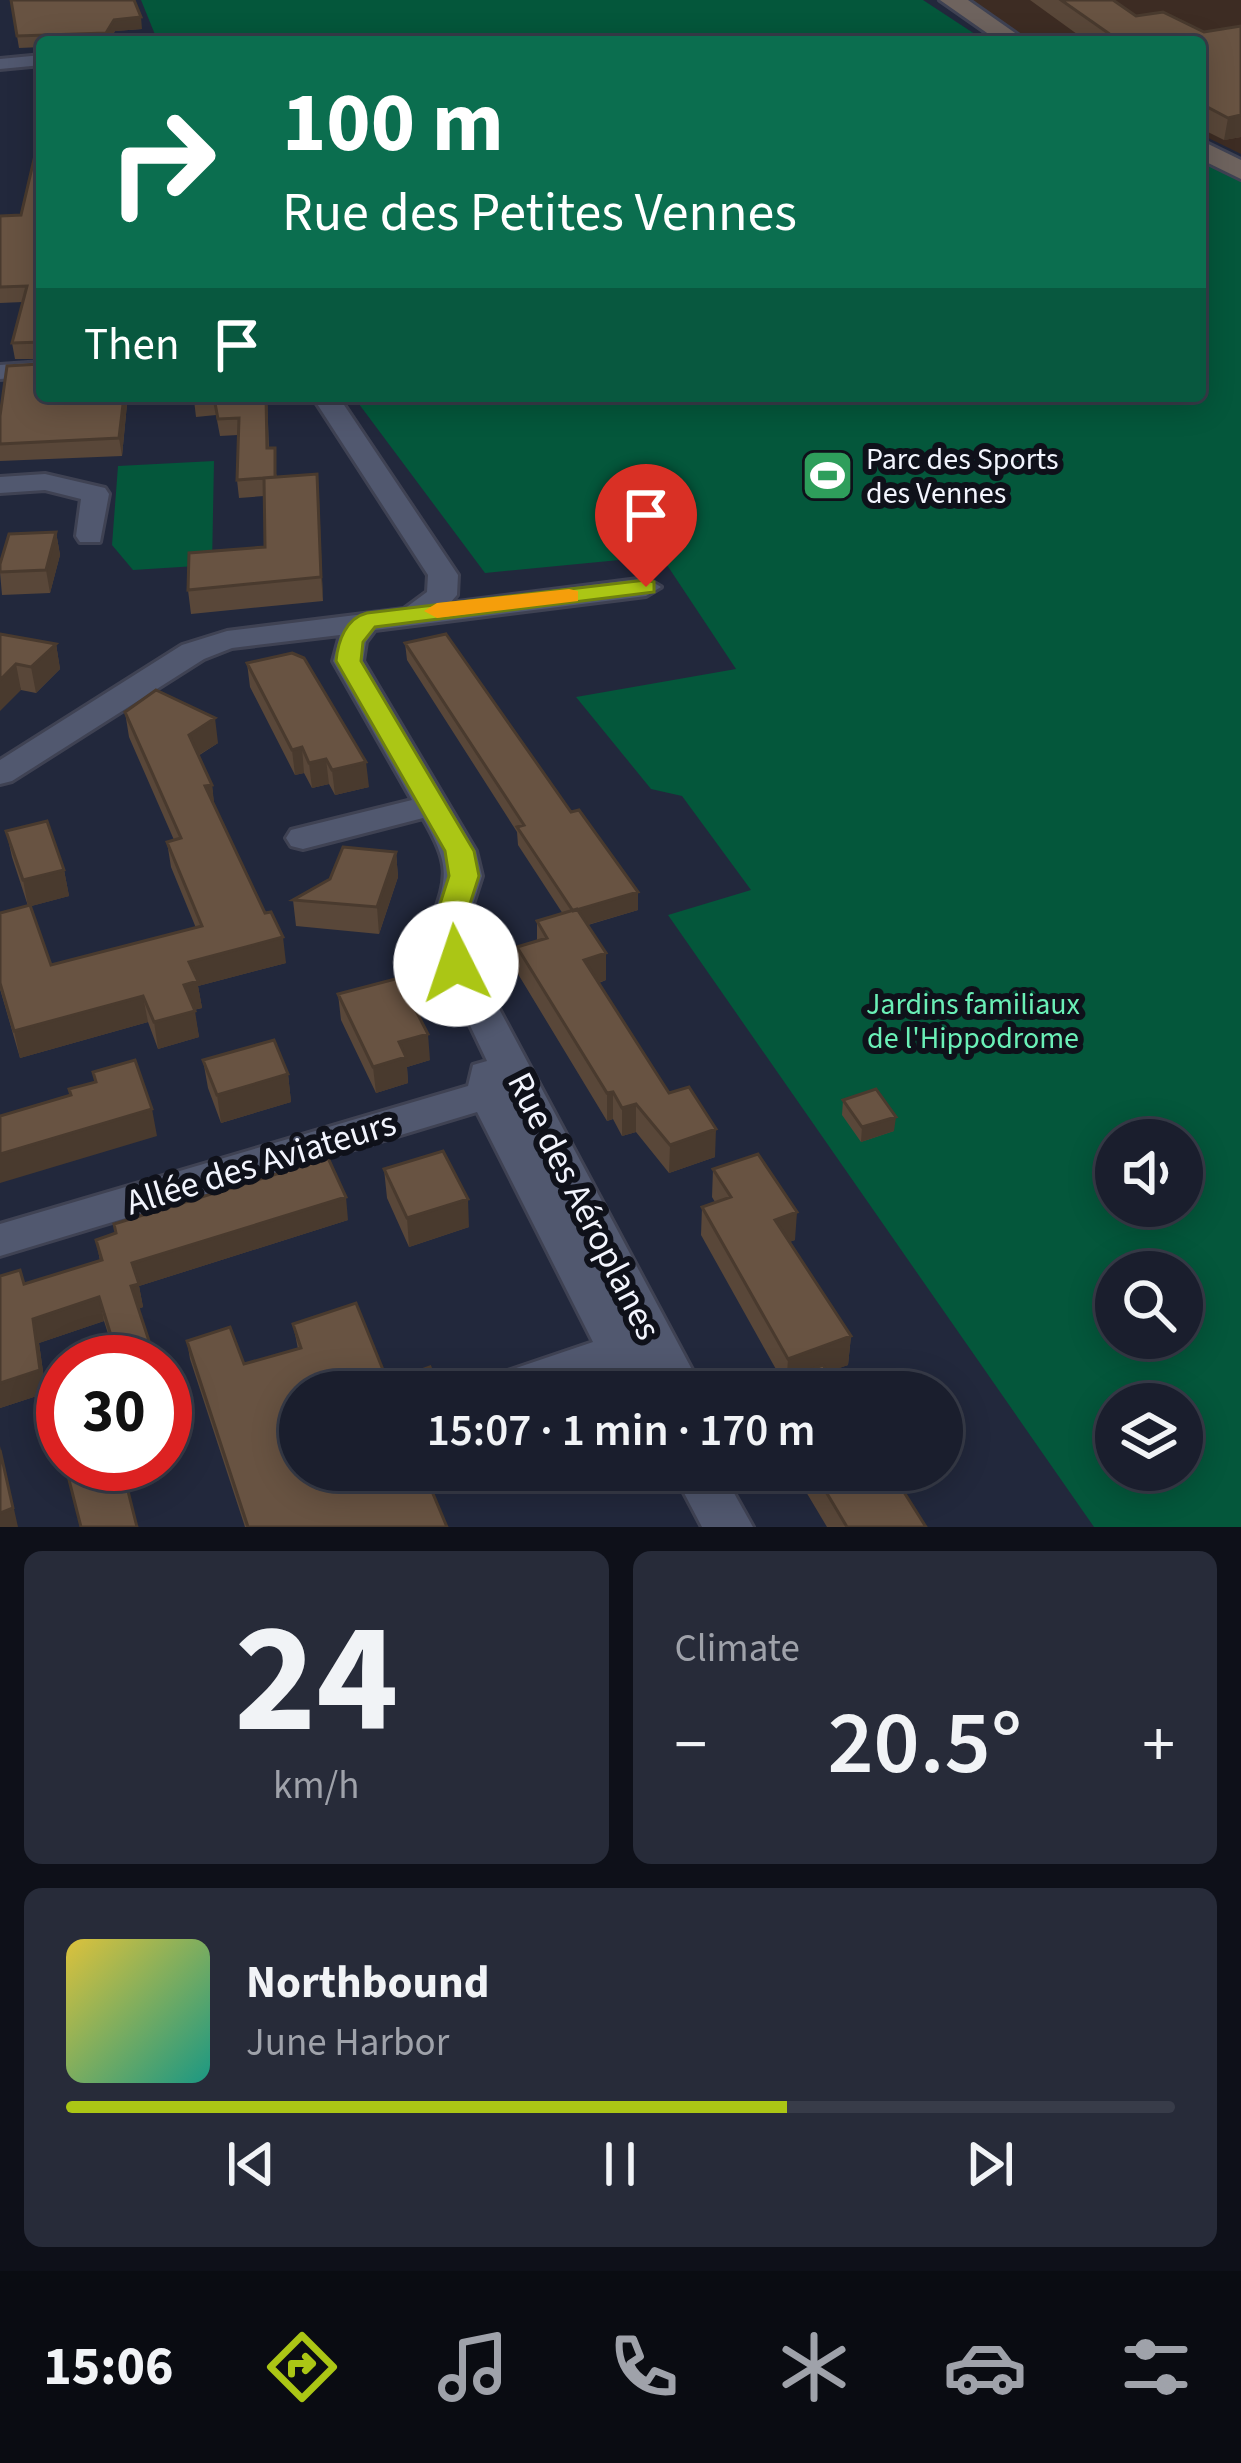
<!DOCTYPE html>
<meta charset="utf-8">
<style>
:root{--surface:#1a1e2d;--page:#272b39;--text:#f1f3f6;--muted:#9fa2aa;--line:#383c49;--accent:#abc615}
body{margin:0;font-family:"Source Sans 3",sans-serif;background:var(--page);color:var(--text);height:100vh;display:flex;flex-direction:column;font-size:45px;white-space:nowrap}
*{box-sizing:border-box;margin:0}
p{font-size:39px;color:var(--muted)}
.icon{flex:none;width:66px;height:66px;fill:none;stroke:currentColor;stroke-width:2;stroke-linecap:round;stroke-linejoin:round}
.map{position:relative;height:1527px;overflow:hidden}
.side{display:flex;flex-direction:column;gap:24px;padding:24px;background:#0e1019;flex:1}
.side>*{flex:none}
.hud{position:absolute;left:36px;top:36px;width:1170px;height:366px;border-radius:12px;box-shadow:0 6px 30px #0003,0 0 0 3px var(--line);background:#0b6e4f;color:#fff;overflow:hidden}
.fabs{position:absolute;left:1095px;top:1119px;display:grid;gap:24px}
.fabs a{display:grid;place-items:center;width:108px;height:108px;border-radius:50%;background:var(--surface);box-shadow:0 6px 30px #0003,0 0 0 3px var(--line);font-size:60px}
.speed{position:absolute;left:36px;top:1335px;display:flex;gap:24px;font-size:60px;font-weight:700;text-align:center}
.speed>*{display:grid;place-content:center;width:156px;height:156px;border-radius:50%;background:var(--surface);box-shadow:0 6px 30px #0003,0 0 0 3px var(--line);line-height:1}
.speed .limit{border:18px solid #d22;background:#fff;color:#111}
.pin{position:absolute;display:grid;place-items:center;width:102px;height:102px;color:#fff;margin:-123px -51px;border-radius:50% 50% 50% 0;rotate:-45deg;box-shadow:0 0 12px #0007}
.pin .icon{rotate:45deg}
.me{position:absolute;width:132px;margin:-66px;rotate:356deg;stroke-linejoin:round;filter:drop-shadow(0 0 9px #0008)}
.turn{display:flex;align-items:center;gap:42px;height:252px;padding:0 48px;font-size:54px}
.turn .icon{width:156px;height:156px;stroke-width:2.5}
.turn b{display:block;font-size:84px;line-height:102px}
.then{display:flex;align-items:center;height:114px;padding:0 48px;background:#0003;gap:24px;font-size:45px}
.big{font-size:90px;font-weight:600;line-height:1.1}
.side .card{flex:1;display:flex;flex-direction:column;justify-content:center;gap:18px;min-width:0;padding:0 42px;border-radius:18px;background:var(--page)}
.side .dial{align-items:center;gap:0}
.dial b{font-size:156px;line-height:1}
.song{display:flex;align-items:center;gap:36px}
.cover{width:144px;height:144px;border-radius:18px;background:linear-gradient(135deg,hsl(50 70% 55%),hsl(170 70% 35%))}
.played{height:12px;border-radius:6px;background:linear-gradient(90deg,var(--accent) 65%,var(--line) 65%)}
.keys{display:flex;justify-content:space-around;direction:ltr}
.heat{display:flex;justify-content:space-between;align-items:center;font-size:66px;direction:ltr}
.side .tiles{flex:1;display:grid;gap:24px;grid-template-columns:1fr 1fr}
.card:last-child{grid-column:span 2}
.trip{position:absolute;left:279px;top:1371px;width:684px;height:120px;border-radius:60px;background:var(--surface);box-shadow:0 6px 30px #0003,0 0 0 3px var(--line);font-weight:600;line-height:120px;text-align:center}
.tab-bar{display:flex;height:192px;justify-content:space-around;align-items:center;background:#0a0c12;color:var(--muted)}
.tab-bar .icon{width:84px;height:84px}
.tab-bar .on{color:var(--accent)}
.tab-bar b{font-size:54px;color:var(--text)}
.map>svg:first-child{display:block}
.education{fill:#3d2c23}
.green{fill:#04573b;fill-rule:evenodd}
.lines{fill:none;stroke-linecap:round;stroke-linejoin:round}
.street-casing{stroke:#3f4253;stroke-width:6}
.secondary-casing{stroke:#3f4253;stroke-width:6}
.street{fill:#51586f;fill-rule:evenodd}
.secondary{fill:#6e635e;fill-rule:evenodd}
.wall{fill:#594739}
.shaded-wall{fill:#493a2e}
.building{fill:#685342;stroke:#493a2e;stroke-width:3}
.route{fill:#abc615;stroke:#6f810e;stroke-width:3}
.slow{fill:#f59e0b}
.labels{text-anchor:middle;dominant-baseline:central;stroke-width:12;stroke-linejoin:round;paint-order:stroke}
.poi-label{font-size:30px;fill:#f2f4fd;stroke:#0f111a;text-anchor:start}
.park-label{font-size:30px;fill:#6af0b7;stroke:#0f111a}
.near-street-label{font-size:36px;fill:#f2f4fd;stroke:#0f111a}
</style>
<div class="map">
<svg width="1241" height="1527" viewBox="0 0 1241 1527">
<rect width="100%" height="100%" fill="#22283c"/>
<!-- education -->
<path class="education" d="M962 0H1241V154L1200 134V42H1031Z"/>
<!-- green -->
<path class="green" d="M141 0H923L987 42H158Z
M1200 159 1241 182V1527H1094L668 915 751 890 682 796 651 789 576 697 736 669 661 556 485 573 353 396H1200ZM1116 1140H1182V1206H1116ZM1116 1272H1182V1338H1116ZM1116 1404H1182V1470H1116Z
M214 461 212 565 133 570 112 545 118 466Z"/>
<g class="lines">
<defs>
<path id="street" d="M42 55V65L0 69V59Z
M42 362V376L0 379V365Z
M312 396H338L458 575 457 595 450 603 646 578 661 587 646 596 375 630 366 642 363 661 476 851 482 876 463 935 475 964 704 1392H622L610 1373 555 1392H477L484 1379 593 1342 477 1112 0 1256V1224L468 1086 473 1065 487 1061 427 935C446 878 454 872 423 818L303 849 291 846 286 838 291 830 412 800 333 661 340 635 232 648 204 659 12 781 0 784V760L182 645 227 631 404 609 427 592 428 575Z
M45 474 105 488 109 494 100 542H80L76 536 81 499 45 490 0 493V477Z
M672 1470H721L753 1527H702Z"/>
<path id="secondary" d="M940 0H968L1028 42H1000Z
M1200 140 1241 160V179L1200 159Z"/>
</defs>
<!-- street casing -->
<use href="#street" class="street-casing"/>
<!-- secondary casing -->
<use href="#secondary" class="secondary-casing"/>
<!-- street -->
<use href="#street" class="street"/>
<!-- secondary -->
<use href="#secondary" class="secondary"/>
</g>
<!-- wall -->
<path class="wall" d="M11 0 142 29 115 31 109 42H42V47L19 48Z
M1030 0H1113L1136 16 1163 12 1204 32 1241 26V137L1224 140 1200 128V42H1088Z
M42 125V359H15L12 343 23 302 0 303V216L21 215Z
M39 364 42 396H267L269 448 277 477 317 474 323 601 191 614 188 590 265 547 264 496 239 498 237 480 238 435 220 436 216 415 196 417 194 400 127 404 122 456 0 461V416Z
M56 532 60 555 50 593 2 595 0 572Z
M0 634 56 644 60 669 36 693 21 690Z
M405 643 571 812 638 892V910L588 925 606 953V980L599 983 669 1093 715 1157 669 1173 636 1132 622 1136 613 1119 607 1121 518 974 517 947 537 941V921L563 914 518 845 517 832 407 660Z
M247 663 369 787 335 795 329 784 312 788 304 773 295 775 250 687Z
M125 712 218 743 198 756 212 785 214 806 286 963 198 986 202 1008 194 1010 199 1037 158 1049 148 1022 20 1058 0 989V913L28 906 12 857 6 831 64 870 69 896 31 906 51 965 196 928 171 867 167 842 174 840 129 737Z
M396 852 398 877 379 934 296 926 293 900Z
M338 994 430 1060 407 1067 408 1083 376 1093 341 1020Z
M203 1060 288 1074 291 1102 221 1123 208 1088Z
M843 1100 894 1131 861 1142 842 1115Z
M384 1169 469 1227 409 1247 387 1198Z
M713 1169 795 1240 789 1242 851 1336 848 1365 827 1372 840 1392H771V1384L782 1380 701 1235 702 1207 715 1202 712 1197Z
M348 1220 139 1286 143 1307 138 1309 154 1362H117L104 1321 39 1343 46 1393 0 1408V1276L24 1284 100 1261 96 1240 116 1234 114 1224Z
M293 1324 388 1382 440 1392H300L447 1527H245L190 1359 187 1341 244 1364 298 1349Z
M793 1470H890L926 1527H827Z"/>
<!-- shaded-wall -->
<path class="shaded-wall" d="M141 17 142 29 115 31 107 42 106 33 114 20Z
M1241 115V137L1224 140 1228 118Z
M124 396H126L127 404 122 456 119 438Z
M317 474 319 497 323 601 321 577Z
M56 532 60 555 50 593 46 570Z
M56 644 60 669 36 693 31 667Z
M16 664 21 690 0 711V680Z
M215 718 218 743 192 759 189 735Z
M302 747 304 773 295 775 292 750Z
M326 759 329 784 312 788 309 763Z
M366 762 369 787 335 795 332 770Z
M212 785 215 810 205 786Z
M396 852 398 877 379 934 377 907Z
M64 870 69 896 28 907 23 880Z
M638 892V910L573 929V911Z
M283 937 286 963 198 986 202 1008 188 1011 184 985 189 962Z
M606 953V980L584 987V960Z
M143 996 148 1022 20 1058 14 1031Z
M195 1011 199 1037 158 1049 154 1022Z
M428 1034 430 1060 407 1067 408 1083 376 1093 373 1067 399 1042Z
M288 1074 291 1102 221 1123 217 1095Z
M613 1092V1119L607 1121V1093Z
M636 1104V1132L622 1136V1108Z
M152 1109 157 1136 0 1183V1154Z
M896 1117 894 1131 861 1142 862 1127Z
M716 1129 715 1157 669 1173 670 1145Z
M346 1197 348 1220 139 1286 143 1307 136 1310 131 1286 132 1263Z
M468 1199 469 1227 409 1247 407 1218Z
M797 1212 795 1240 773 1248 775 1220Z
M99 1297 104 1321 39 1343 46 1393 0 1408V1383L33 1319Z
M851 1336 848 1365 786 1387 788 1359Z
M151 1347 154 1362H119L118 1358Z
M0 1446 18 1527H0Z
M123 1464H136L137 1469 126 1473V1485Z"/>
<!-- building -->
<path class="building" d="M11 0H134L141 17 114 20 106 33 17 36Z
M1061 0H1113L1136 16 1163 12 1204 32 1241 26V115L1228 118 1200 103V42H1125L1111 35Z
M42 125V342L12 343 27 286 0 287V216L21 215Z
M42 361V396H124L119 438 0 444V416L7 366 39 364Z
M194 396H266L267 448H275V477L237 480 239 418 218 419 214 398 194 400Z
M317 474 321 577 188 590 189 553 265 547 264 478Z
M56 532 46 570 0 572V564L9 534Z
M0 634 56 644 31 667 16 664 0 680Z
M446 634 571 812 579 810 638 892 573 911 517 827 524 825 405 643Z
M292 653 304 658 366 762 332 770 326 759 309 763 302 747 292 750 247 663Z
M156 690 215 718 189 735 212 785 205 786 265 913 271 912 283 937 189 962 198 981 184 985 195 1011 154 1022 143 996 14 1031 0 983V913L30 905 51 965 202 926 167 842 181 838 125 712Z
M47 821 64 870 23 880 6 831Z
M343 847 396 852 377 907 293 900 330 879Z
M577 909 606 953 584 960 669 1093 689 1087 716 1129 670 1145 636 1104 622 1108 613 1092 607 1093 517 947 547 938 537 921Z
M399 978 428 1034 399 1042 406 1057 373 1067 338 994Z
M274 1040 288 1074 217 1095 203 1060Z
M135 1060 152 1109 0 1154V1116L71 1095 69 1089 96 1082 93 1072Z
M876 1089 896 1117 862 1127 843 1100Z
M443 1151 468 1199 407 1218 384 1169Z
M758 1154 797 1212 775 1220 851 1336 788 1359 702 1207 731 1197 713 1169Z
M328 1158 346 1197 132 1263 139 1284 131 1286 151 1347 118 1358 99 1297 33 1319 40 1370 0 1383V1276L20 1270 24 1284 102 1260 96 1240 116 1233 114 1224Z
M356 1303 388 1382 430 1367 440 1392H300V1470H423L447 1527H248L187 1341 230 1327 244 1364 301 1348 293 1324Z
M823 1365 840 1392H776L771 1384Z
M63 1432V1455L58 1434Z
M0 1450 13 1508 0 1513Z
M65 1464H123V1471L137 1527H81Z
M813 1470H890L926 1527H847Z"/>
<!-- route -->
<path class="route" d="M646 580 654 582V592L375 627 363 642 361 661 474 851 479 876 460 935 472 964 456 974 445 971 430 935 449 876 445 851 336 661C338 641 346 618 367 613Z"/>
<!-- slow -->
<path class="slow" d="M569 589 578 591V601L437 618 424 611 437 603Z"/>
<!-- icons -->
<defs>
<symbol id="stadium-square" viewBox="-11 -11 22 22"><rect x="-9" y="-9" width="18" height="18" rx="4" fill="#2e9e5b" stroke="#0f111a"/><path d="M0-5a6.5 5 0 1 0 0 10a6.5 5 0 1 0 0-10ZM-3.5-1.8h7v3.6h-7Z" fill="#fff"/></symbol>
</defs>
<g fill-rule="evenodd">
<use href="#stadium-square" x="798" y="446" width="59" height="59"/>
</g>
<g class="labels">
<!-- poi labels -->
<g class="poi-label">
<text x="866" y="459">Parc des Sports<tspan x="866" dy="34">des Vennes</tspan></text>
</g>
<!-- park labels -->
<g class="park-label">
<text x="973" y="1004">Jardins familiaux<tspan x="973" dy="34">de l'Hippodrome</tspan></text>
</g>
<!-- near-street labels -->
<g class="near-street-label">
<text transform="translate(261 1163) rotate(-17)">Allée des Aviateurs</text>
<text transform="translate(584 1206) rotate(63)">Rue des Aéroplanes</text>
</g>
</g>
</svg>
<div class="fabs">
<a><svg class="icon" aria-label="sound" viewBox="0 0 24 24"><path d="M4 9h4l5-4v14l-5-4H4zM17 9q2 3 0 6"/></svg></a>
<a><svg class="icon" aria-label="search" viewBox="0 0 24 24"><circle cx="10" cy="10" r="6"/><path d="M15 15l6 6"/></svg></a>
<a><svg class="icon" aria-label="layers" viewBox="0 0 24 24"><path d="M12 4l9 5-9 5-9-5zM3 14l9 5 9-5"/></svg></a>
</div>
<div class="speed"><div class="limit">30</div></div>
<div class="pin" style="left:646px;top:587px;background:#d93025"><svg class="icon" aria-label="arrive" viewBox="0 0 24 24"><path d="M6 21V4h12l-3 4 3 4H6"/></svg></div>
<svg class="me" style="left:456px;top:964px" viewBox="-20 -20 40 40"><circle r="19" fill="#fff"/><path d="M0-13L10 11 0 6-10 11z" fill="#abc615"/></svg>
<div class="trip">15:07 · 1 min · 170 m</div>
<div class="hud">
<div class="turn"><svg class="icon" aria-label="right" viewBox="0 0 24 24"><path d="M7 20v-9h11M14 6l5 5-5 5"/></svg><div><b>100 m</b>Rue des Petites Vennes</div></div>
<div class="then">Then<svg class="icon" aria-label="arrive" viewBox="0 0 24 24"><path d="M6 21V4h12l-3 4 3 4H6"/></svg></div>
</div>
</div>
<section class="side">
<div class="tiles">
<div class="card dial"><b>24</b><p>km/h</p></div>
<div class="card"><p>Climate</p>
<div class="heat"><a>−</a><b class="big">20.5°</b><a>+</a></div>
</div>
<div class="card">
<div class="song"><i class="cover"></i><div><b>Northbound</b><p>June Harbor</p></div></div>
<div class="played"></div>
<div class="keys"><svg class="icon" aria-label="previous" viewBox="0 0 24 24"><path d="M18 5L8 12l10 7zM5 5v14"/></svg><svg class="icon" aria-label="pause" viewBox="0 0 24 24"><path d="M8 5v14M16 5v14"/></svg><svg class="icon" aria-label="next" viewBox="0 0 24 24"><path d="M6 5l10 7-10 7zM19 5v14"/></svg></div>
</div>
</div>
</section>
<nav class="tab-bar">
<b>15:06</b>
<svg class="icon on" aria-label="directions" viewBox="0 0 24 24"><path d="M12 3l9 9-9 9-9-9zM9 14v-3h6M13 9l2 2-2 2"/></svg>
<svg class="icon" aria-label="music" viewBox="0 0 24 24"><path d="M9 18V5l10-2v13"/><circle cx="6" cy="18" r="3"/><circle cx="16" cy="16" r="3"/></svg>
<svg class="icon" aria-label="phone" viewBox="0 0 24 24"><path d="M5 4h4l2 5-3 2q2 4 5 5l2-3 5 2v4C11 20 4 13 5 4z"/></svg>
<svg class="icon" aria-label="climate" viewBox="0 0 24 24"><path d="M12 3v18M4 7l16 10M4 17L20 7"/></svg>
<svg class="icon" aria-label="car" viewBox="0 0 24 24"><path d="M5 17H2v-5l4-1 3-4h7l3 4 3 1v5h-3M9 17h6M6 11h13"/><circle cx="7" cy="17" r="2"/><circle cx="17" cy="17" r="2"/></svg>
<svg class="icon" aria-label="filters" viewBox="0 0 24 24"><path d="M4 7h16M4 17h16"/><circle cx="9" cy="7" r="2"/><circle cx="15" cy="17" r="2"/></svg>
</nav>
